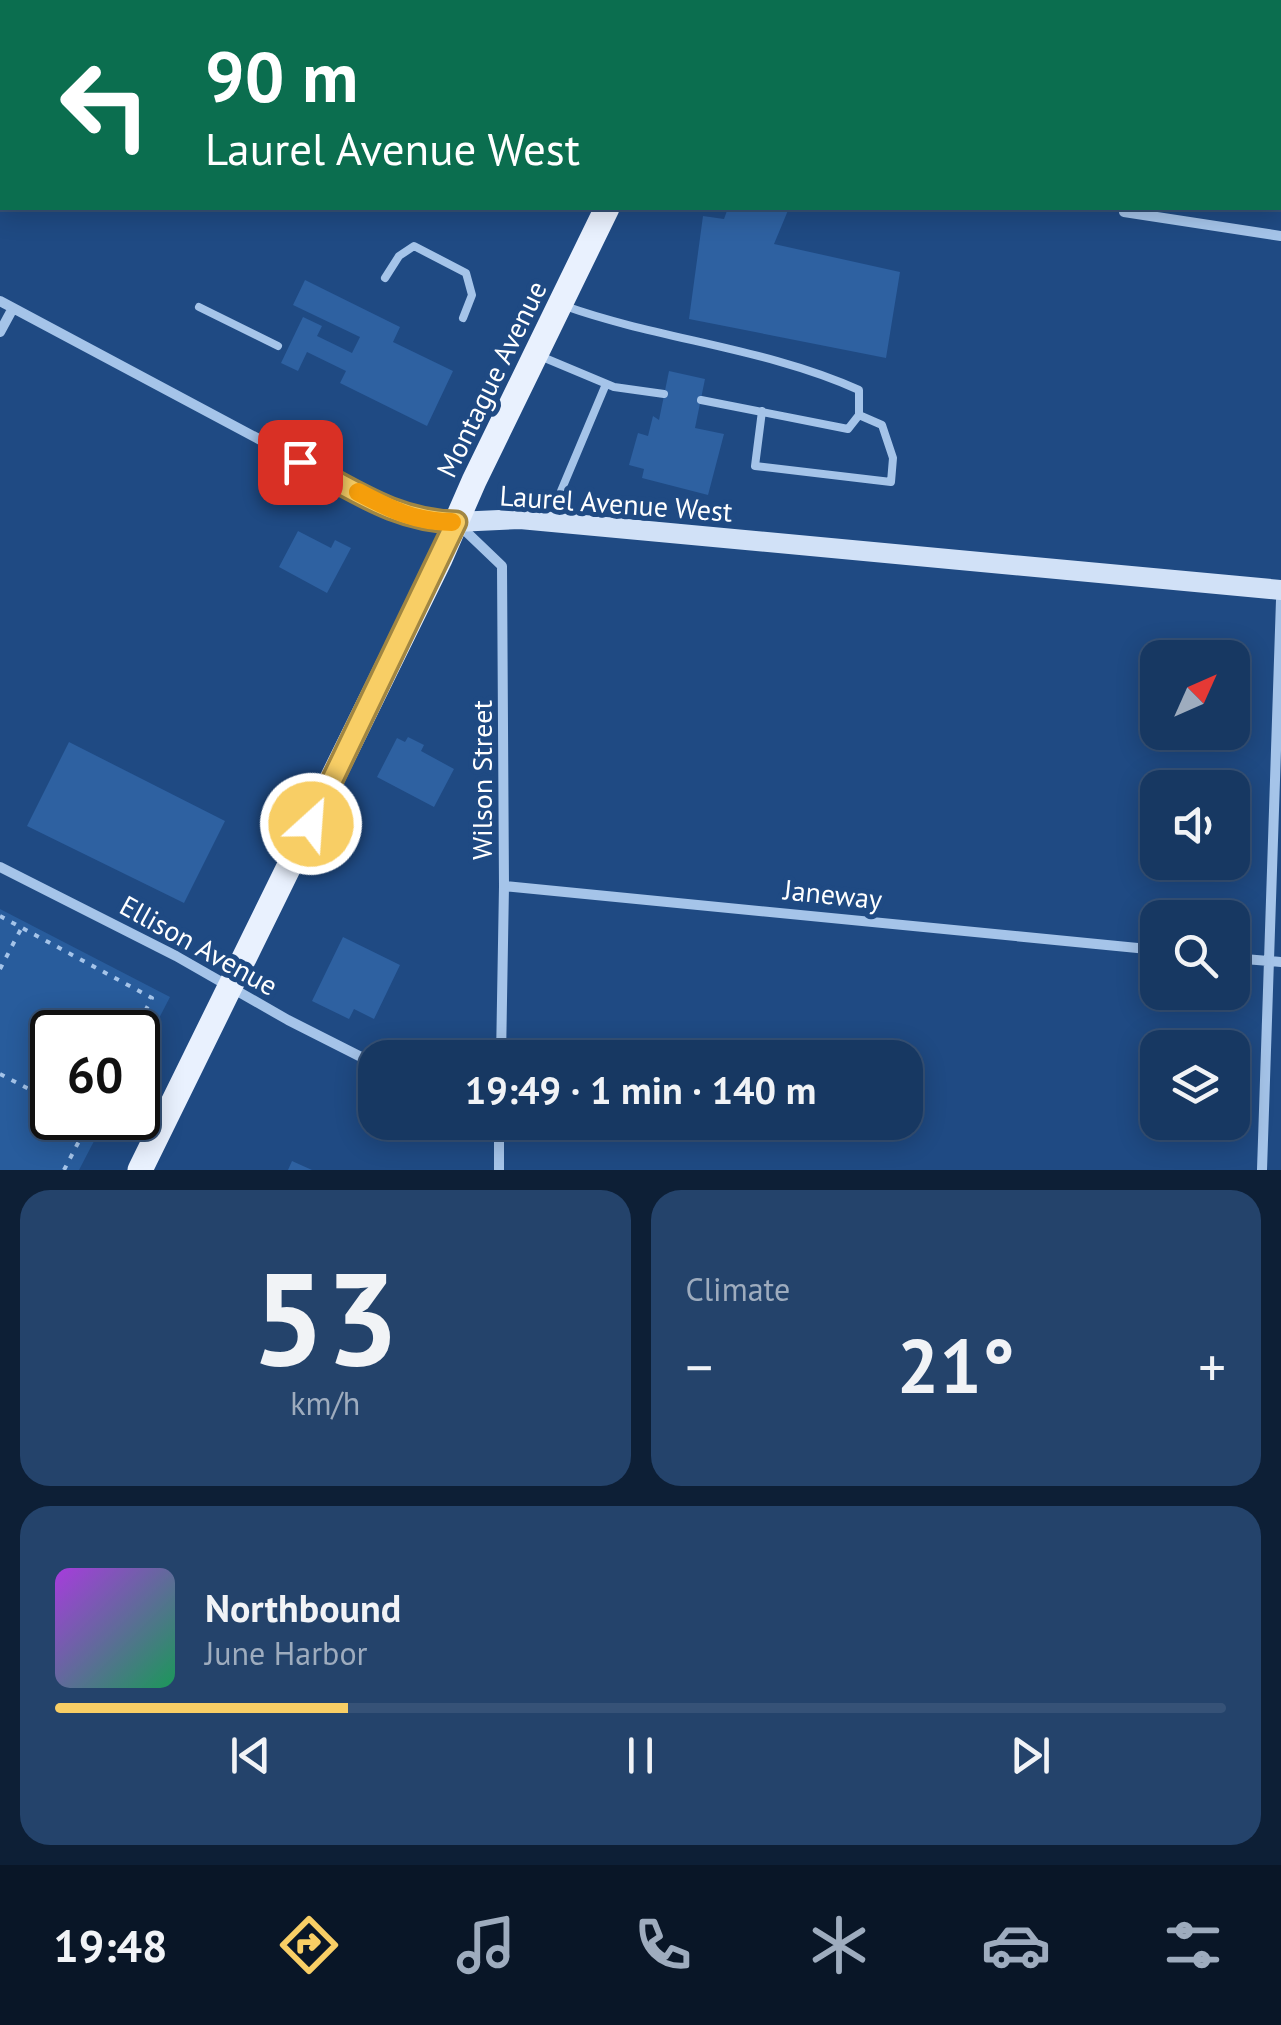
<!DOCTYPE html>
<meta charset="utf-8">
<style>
:root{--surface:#173862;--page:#24436b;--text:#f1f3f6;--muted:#9eacbe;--line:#365277;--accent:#f8ce65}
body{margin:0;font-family:"PT Sans",sans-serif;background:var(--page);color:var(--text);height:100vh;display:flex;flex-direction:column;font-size:38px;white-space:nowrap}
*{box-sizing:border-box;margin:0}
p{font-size:32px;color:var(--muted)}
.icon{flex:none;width:55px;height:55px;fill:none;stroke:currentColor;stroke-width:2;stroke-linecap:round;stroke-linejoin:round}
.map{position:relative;height:1170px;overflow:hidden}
.side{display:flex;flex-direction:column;gap:20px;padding:20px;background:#0d1f36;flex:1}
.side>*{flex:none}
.top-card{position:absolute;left:0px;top:0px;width:1282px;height:210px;box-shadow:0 5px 25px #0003,0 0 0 2px var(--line);background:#0b6e4f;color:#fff;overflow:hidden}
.needle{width:65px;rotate:45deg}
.tools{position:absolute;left:1140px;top:640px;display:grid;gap:20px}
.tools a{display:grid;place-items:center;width:110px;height:110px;border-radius:20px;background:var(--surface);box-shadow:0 5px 25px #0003,0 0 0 2px var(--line);font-size:50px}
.speed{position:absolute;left:30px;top:1010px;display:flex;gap:20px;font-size:50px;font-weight:700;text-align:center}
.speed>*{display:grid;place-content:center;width:130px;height:130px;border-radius:50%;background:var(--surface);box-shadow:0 5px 25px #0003,0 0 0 2px var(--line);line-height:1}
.speed .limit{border:5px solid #111;border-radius:15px;background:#fff;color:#111}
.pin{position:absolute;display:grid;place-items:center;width:85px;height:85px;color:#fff;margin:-42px;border-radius:20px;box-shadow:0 5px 15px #0006}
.me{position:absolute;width:110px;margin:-55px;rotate:26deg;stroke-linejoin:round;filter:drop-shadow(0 0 8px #0008)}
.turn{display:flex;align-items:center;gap:35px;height:210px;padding:0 40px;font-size:45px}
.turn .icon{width:130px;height:130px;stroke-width:2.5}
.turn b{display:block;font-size:70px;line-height:85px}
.big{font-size:75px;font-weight:700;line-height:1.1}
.side .widget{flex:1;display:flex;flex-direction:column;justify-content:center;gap:15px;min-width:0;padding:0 35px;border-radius:30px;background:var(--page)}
.side .dial{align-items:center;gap:0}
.dial b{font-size:130px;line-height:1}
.song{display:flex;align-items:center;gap:30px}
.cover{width:120px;height:120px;border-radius:15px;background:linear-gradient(135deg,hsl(280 70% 55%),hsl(150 70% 35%))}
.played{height:10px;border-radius:5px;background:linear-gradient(90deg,var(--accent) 25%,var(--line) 25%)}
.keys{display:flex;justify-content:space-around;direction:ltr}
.heat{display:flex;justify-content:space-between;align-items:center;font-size:55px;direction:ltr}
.side .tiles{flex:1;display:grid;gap:20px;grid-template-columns:1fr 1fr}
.widget:last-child{grid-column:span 2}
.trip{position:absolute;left:358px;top:1040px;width:565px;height:100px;border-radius:30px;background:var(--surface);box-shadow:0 5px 25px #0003,0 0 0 2px var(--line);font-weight:700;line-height:100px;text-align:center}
.menu{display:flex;height:160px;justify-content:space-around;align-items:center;background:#091627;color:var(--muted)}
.menu .icon{width:70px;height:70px}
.menu .current{color:var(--accent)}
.menu b{font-size:45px;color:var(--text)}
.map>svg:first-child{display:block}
.green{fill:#285c9c}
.building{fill:#2e61a1}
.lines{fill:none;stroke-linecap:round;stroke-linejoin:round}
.path{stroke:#a5c4e9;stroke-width:4;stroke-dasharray:5 8;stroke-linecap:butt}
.lane{stroke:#a5c4e9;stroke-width:8}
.street{stroke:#a5c4e9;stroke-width:10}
.secondary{stroke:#d1e1f7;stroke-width:20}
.primary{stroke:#e9f1fe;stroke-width:25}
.route-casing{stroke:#a18642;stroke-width:25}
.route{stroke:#f8ce65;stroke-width:18}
.slow{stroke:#f59e0b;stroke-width:18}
.labels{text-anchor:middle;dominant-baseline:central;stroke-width:10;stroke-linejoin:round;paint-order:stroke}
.street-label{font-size:28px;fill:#fff;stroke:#1f4a83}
</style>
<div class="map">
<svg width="1281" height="1170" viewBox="0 0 1281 1170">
<rect width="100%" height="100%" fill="#1f4a83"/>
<!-- green -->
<path class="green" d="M0 909 170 997 138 1059V1032H52V1118H106L79 1170H0Z"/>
<!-- building -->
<path class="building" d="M728 208H789L774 244 900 272 886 358 689 319 703 216 724 219Z
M305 280 400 327 393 342 453 371 427 426 340 383 346 371 307 352 298 371 281 363 303 317 322 326 317 336 352 353 360 337 293 305Z
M669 371 705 379 695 428 724 434 708 495 642 478 644 469 629 465 638 433 648 436 653 416 659 420Z
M298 531 331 548 335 540 351 548 327 593 279 567Z
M408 737 424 745 421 751 454 769 434 807 377 777 397 738 405 742Z
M69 742 225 821 184 903 27 826Z
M343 937 400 965 374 1019 354 1009 349 1019 312 1001Z
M292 1161 312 1170H288Z"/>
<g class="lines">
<!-- path -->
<path class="path" d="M0 916 152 998 134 1032
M0 969 22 927
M0 1074 52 1101
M64 1170 91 1118"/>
<!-- lane -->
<path class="lane" d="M385 278 399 256 414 246 466 273 472 295 463 318
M565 306C661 340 766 348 859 390V415L882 425 893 458 891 482 755 466 762 411
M199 307 278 346
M540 356 614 387 664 394
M701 400 848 429 859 415
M556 520 561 491 606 384"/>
<!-- street -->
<path class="street" d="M1124 212 1281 236
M0 301 403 516 426 522H456L502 566 504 886 501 1058
M0 332 13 308
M0 867 176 956 288 1020 375 1064
M504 886 1158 950
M1232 958 1281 962
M499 1170V1122
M1262 1170 1281 600"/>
<!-- secondary -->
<path class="secondary" d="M456 522 520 519 1281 590"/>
<!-- primary -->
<path class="primary" d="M707 2 708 0
M140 1170 440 559 474 481 607 208"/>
</g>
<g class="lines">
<defs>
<path id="route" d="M300 462C353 489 395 521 456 522L311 824"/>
</defs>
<!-- route casing -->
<use href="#route" class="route-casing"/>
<!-- route -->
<use href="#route" class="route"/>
<!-- slow -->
<path class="slow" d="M358 492C390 509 415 522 452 522"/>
</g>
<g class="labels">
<!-- street labels -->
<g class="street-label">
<text transform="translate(491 379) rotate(-64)">Montague Avenue</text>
<text transform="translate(616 503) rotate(4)">Laurel Avenue West</text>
<text transform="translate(481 780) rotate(-90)">Wilson Street</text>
<text transform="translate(833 894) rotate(6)">Janeway</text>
<text transform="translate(199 945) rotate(29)">Ellison Avenue</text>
</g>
</g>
</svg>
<div class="tools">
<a><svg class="needle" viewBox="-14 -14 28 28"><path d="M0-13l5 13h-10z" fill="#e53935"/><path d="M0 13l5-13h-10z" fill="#9eacbe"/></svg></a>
<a><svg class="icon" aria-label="sound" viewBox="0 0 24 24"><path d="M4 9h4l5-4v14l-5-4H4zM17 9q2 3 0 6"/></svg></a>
<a><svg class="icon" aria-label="search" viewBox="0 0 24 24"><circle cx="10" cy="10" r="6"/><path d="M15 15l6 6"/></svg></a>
<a><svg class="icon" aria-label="layers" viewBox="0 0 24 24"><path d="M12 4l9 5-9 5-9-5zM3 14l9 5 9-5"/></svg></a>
</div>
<div class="speed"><div class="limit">60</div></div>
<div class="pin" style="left:300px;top:462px;background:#d93025"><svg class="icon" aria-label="arrive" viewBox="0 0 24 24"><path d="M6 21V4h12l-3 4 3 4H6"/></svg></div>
<svg class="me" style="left:311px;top:824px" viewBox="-20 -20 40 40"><circle r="17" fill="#f8ce65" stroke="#fff" stroke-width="3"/><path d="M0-11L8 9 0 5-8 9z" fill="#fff"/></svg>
<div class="trip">19:49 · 1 min · 140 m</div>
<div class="top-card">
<div class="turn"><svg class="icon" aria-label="left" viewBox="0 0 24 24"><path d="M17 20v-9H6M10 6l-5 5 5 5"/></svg><div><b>90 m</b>Laurel Avenue West</div></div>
</div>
</div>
<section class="side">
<div class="tiles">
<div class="widget dial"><b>53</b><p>km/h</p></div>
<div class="widget"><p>Climate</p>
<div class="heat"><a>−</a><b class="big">21°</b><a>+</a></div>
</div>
<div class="widget">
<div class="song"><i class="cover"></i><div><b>Northbound</b><p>June Harbor</p></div></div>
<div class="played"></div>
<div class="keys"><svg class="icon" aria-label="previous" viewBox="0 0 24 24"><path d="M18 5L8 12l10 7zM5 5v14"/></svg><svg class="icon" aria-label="pause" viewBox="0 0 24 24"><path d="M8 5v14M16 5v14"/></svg><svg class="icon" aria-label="next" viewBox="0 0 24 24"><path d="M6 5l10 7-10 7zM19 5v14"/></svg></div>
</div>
</div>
</section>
<nav class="menu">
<b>19:48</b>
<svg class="icon current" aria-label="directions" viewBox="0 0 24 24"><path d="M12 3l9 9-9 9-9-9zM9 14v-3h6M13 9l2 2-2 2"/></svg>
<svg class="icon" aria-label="music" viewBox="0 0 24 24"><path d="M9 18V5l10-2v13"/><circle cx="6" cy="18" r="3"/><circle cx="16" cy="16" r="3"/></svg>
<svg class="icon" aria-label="phone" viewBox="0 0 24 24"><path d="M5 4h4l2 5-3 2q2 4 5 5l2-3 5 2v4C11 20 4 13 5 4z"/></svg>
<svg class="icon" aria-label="climate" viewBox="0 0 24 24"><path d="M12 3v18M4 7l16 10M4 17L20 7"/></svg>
<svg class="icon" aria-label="car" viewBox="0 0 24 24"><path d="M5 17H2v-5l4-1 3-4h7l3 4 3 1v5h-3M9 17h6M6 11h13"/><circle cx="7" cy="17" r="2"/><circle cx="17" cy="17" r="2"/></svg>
<svg class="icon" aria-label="filters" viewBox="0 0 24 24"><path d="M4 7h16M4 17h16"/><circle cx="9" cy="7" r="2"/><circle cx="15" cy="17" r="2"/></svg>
</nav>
